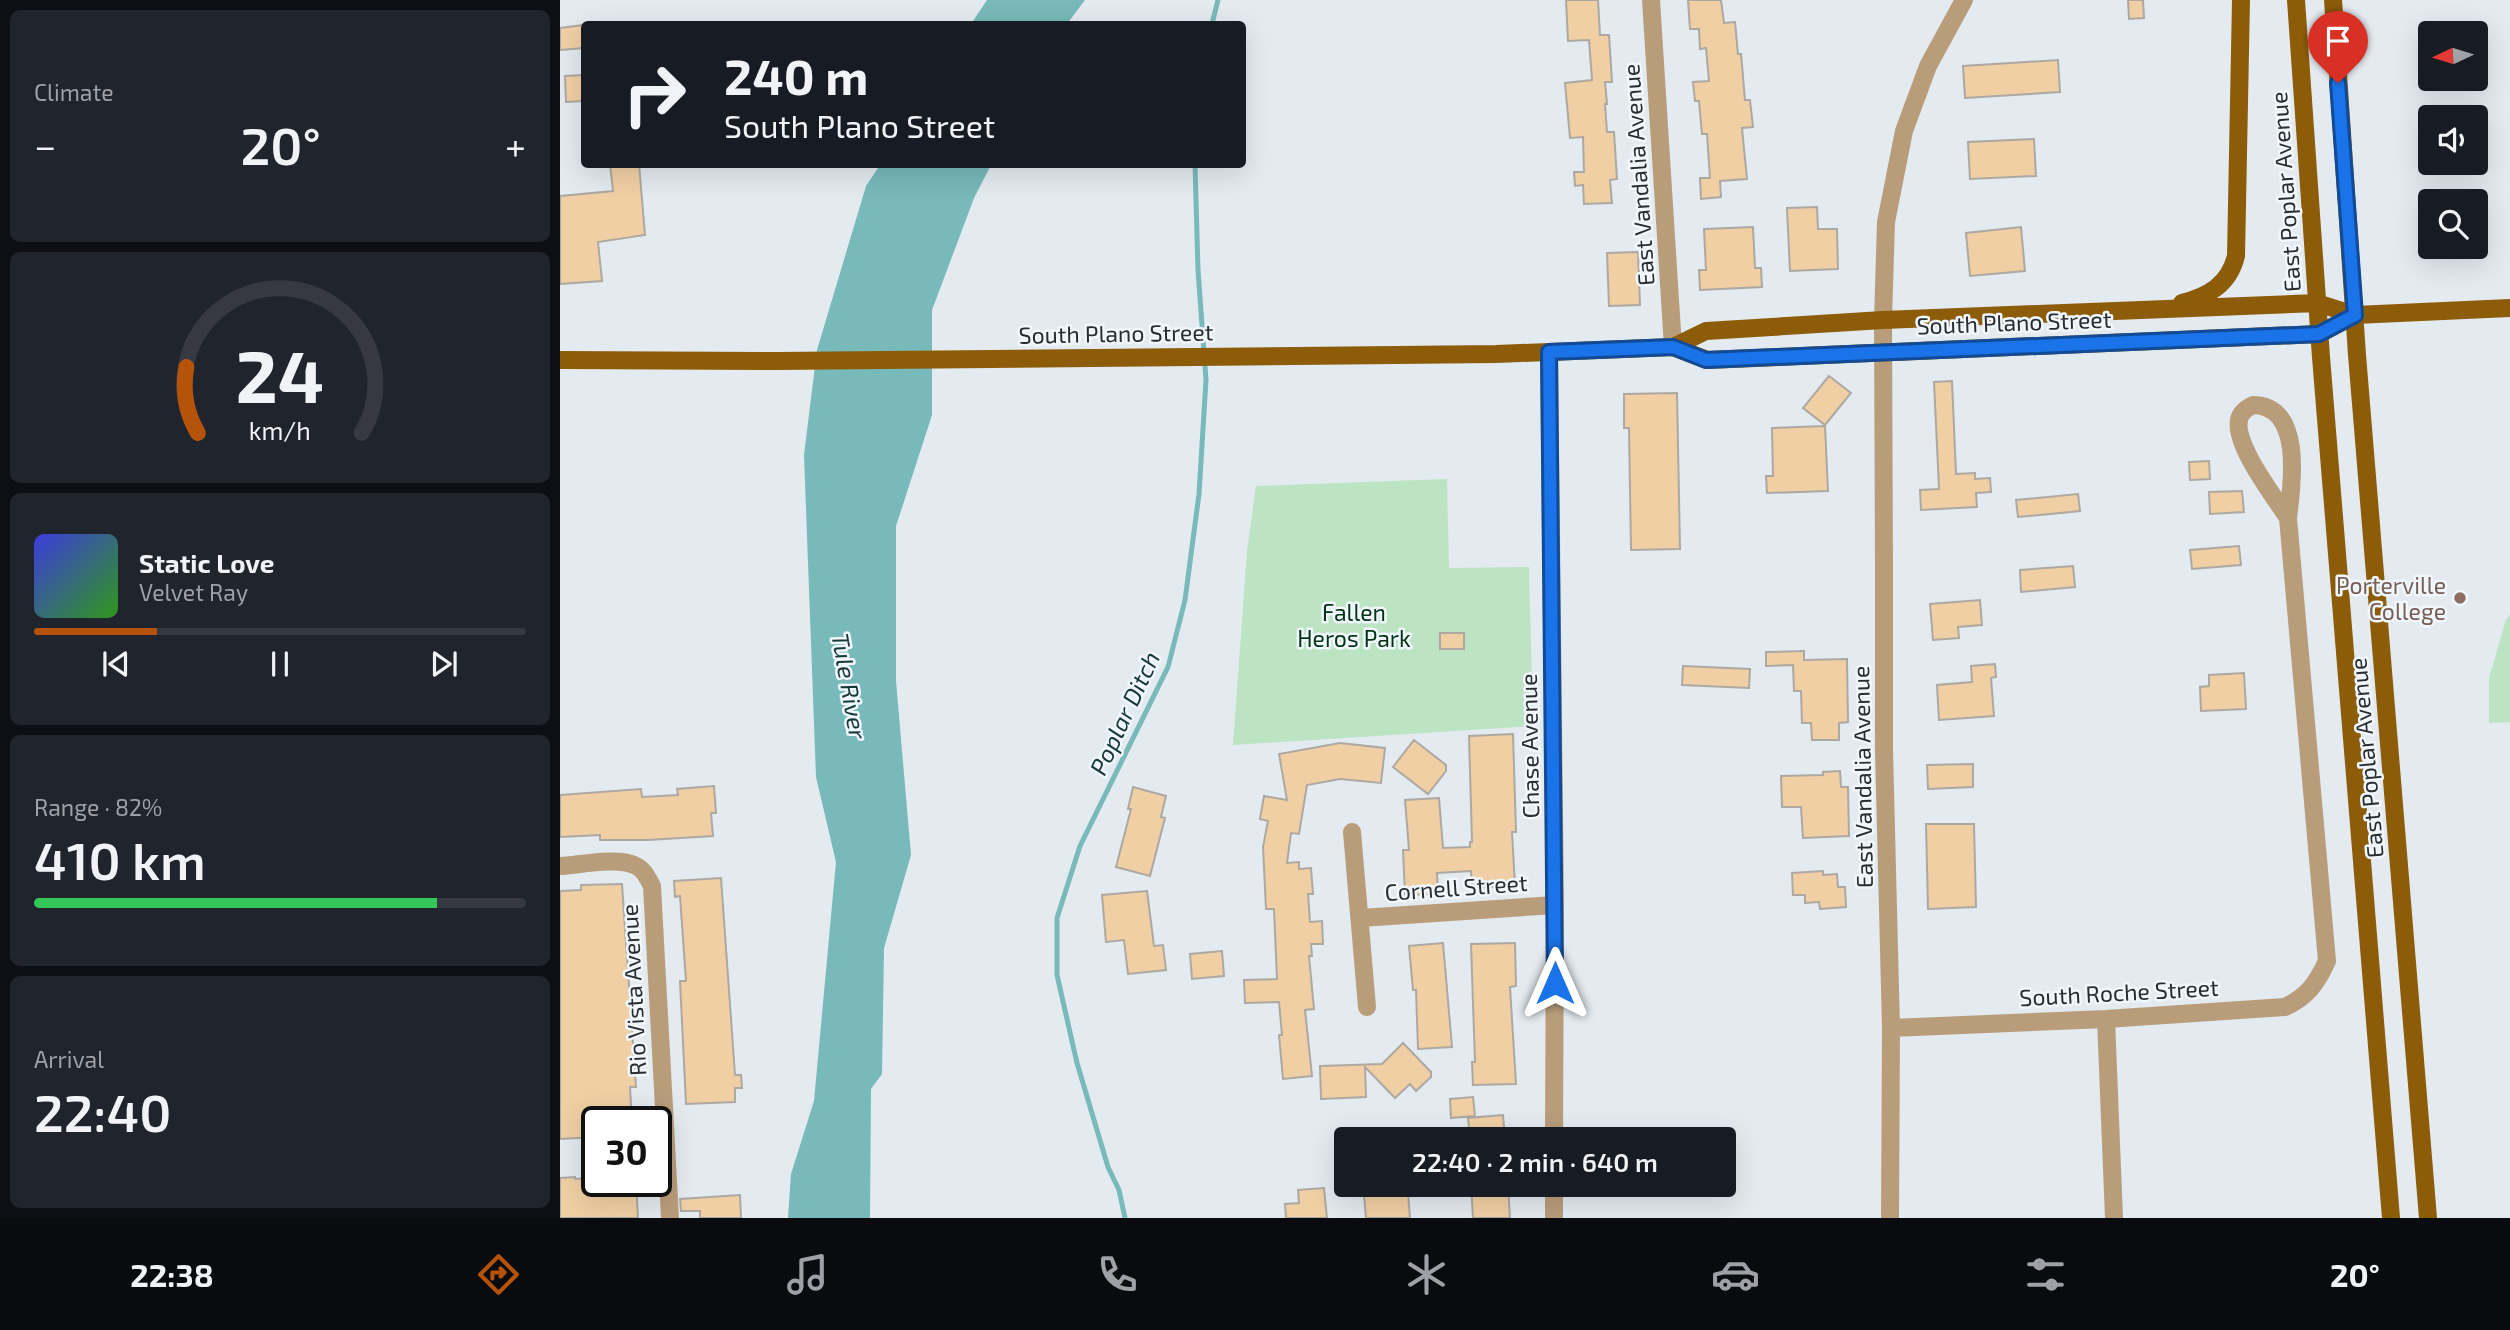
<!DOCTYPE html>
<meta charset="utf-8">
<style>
:root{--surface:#171b24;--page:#20242c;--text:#f1f3f6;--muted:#9ea1a6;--line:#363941;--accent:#b45309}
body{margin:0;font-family:"Exo 2",sans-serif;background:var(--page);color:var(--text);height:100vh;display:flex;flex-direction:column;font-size:26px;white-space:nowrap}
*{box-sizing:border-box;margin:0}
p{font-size:23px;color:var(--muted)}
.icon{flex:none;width:38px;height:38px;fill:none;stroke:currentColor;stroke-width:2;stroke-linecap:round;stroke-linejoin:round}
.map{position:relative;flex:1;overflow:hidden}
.drawer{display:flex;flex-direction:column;gap:10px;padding:10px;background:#0d0f14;width:560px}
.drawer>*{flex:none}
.hud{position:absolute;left:21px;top:21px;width:665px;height:147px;border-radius:7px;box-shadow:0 7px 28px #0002;background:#171b24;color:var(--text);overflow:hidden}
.needle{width:46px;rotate:266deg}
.buttons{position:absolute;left:1858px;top:21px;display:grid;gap:14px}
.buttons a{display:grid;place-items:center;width:70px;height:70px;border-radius:7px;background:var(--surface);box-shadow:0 7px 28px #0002;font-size:35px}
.speed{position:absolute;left:21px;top:1106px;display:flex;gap:14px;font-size:35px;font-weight:700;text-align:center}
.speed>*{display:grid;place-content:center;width:91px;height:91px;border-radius:50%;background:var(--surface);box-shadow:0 7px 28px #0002;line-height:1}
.speed .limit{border:4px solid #111;border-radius:10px;background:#fff;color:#111}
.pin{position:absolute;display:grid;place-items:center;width:60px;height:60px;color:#fff;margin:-72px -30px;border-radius:50% 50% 50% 0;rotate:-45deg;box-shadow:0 0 7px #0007}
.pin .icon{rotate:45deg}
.me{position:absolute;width:77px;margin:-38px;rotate:0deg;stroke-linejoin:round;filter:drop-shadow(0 0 5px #0008)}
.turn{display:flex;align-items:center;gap:24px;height:147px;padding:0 28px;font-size:32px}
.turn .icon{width:91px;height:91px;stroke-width:2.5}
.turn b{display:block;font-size:49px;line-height:60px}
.big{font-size:52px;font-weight:600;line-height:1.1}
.drawer .tile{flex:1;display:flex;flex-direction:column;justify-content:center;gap:10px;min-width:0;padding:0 24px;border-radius:10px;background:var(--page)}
.drawer .dial{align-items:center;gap:0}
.dial svg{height:182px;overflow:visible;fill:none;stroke:var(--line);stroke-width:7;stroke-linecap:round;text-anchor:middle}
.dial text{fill:var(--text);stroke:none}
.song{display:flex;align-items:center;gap:21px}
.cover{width:84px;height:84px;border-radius:10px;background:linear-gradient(135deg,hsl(240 70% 55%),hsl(110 70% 35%))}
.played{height:7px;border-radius:4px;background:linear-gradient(90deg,var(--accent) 25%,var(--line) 25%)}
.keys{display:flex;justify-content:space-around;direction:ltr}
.heat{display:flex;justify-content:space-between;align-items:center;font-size:38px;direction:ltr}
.charge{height:10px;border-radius:5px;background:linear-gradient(90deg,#34c759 82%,var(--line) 0)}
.trip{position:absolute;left:774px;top:1127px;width:402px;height:70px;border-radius:7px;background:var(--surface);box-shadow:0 7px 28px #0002;font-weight:600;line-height:70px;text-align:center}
.tab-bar{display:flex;height:112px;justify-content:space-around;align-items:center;background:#090b0e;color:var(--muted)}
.tab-bar .icon{width:49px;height:49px}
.tab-bar .on{color:var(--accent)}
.tab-bar b{font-size:32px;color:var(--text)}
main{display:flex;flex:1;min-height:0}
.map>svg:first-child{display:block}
.green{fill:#bce4c2}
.water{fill:#78b9ba}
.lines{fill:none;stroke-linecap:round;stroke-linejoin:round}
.stream{stroke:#78b9ba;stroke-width:5}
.building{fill:#f0cfa4;stroke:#ada8a1;stroke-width:2}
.minor{stroke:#b99d7b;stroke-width:18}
.major{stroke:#8d5c08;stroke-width:18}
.route-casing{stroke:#114b97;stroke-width:18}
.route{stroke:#1a73e8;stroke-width:12}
.education-dot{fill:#8d6e63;stroke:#f0f7fd;stroke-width:2.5}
.labels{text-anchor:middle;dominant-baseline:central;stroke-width:5;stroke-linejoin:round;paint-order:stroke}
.street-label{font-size:23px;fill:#2a2d2f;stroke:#f0f7fd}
.education-label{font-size:23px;fill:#785e54;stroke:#f0f7fd;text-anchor:end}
.park-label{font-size:23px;fill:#023413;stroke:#f0f7fd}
.water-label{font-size:24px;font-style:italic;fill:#173839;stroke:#f0f7fd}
</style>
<main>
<section class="drawer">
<div class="tile"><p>Climate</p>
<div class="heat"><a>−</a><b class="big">20°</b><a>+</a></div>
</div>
<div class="tile dial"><svg viewBox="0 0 100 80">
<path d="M14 69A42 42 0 1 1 86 69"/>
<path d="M14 69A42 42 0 0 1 9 40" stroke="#b45309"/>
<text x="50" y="56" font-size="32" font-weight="700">24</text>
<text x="50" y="72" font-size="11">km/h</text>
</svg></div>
<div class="tile">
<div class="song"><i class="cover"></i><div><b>Static Love</b><p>Velvet Ray</p></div></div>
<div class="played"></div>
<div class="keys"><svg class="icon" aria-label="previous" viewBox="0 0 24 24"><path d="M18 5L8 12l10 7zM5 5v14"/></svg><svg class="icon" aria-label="pause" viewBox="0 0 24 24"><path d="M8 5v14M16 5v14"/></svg><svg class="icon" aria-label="next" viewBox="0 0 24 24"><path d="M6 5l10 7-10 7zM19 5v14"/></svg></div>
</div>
<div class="tile"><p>Range · 82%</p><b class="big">410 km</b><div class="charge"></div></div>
<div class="tile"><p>Arrival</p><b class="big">22:40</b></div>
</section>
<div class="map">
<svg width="1950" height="1218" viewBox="0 0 1950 1218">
<rect width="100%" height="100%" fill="#e3eaf0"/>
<!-- green -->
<path class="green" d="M887 479 889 568 969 567 973 726 673 745 687 552 696 486Z
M1950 615V722L1929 723V678L1946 620Z"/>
<!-- water -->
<path class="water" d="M427 0H525L507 24H411Z
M320 165H431L414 198 372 310V415L336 526V681L351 855 324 948 322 1074 311 1089 310 1218H228L231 1174 254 1101 276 862 256 777 244 455 257 350 306 186Z"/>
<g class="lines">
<!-- stream -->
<path class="stream" d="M652 24 658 0
M565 1218 559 1190 548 1167 517 1063 497 975V918L520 846 608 667 625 600 639 494 646 380 638 270 635 164"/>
</g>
<!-- building -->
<path class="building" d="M1006 0H1038L1040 35H1049L1052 82H1045L1047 104H1045L1047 132H1054L1057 179 1050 180 1052 203 1024 204 1023 185 1015 186 1014 172H1024L1023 137 1010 138 1005 83 1032 80 1029 40 1008 41Z
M1128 0H1161L1164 23 1175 22 1178 54H1181L1185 100H1190L1193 127 1182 128 1187 179 1160 181 1161 197 1141 199 1140 178H1150L1147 134H1142L1139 101H1135L1133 82 1149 81 1146 48 1140 49 1139 29H1130Z
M1568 0H1583L1584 18 1569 19Z
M24 25V48L0 50V28Z
M1498 60 1500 92 1405 98 1403 66Z
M24 75V101L6 102 5 76Z
M1474 139 1476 176 1410 179 1408 142Z
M50 164H79L85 235 38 242 42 281 0 284V196L53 191Z
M1257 207 1258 229H1277L1278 269 1230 271 1227 208Z
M1193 227 1195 268H1201L1202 287 1140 290 1139 270H1146L1144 229Z
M1461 227 1465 271 1410 276 1406 233Z
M1078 252 1080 305 1049 306 1047 253Z
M1269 376 1291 393 1265 425 1243 408Z
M1392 381 1396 474 1415 473V479L1430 478 1431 492 1416 493 1417 507 1361 510 1360 490 1379 489 1374 382Z
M1117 393 1120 549 1071 550 1069 428H1064V394Z
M1265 426 1268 491 1207 493 1206 476H1213L1212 428Z
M1649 461 1650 479 1630 480 1629 462Z
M1682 491 1684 512 1650 514 1649 492Z
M1518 494 1520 511 1458 517 1456 500Z
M1679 546 1681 565 1632 569 1630 550Z
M1513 566 1515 587 1461 592 1460 570Z
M1420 600 1422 625 1398 627 1399 638 1373 640 1370 604Z
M880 633H904V649H880Z
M1244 651V660L1287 659 1288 722 1279 723V740H1252L1251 723H1242L1241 691H1234L1233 665 1206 666V652Z
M1435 664 1436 677 1431 678 1434 716 1379 720 1377 685 1412 682 1411 666Z
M1123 666 1190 669 1189 688 1122 685Z
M1684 673 1686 709 1641 711 1640 687 1649 686V675Z
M953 734 956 832H952L955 886 912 888 911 871 877 873 878 894 845 895 843 850H849L845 800 879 798 883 848 910 847V842H912L909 736Z
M854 740 886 765V771L868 794 833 767Z
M780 743 825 748 821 783 780 779 747 785 739 834 731 833 727 863 739 862V869L751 868 753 894H748L750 922 762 921 763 944H751L752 956H749L754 1009 745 1010 752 1076 723 1079 719 1035H722L719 1002 685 1003 684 980 717 979 714 909H706L703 847 708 821 700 819 704 796 727 800 719 754Z
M1413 764V787L1368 789 1367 765Z
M1280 771 1281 787H1288L1289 836 1243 838 1241 807H1222L1221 776 1263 775V772Z
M154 786 156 813H151L153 836 88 840H40V835L0 837V795L81 789 82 797 118 795 117 789Z
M573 787 606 796 601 817 605 818 590 876 556 867 571 809H568Z
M1366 824H1414L1416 907 1368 909Z
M1263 871V875L1277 874 1278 887H1285L1286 907 1260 909 1259 902 1245 903V895H1233L1232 873Z
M161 878 175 1075H181L182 1088H175V1102L126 1104 120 981H126L120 896 115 897 114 881Z
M62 884 76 1087H70L72 1122H37V1137L0 1139V891L21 890V885Z
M587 891 594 946 603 945 606 970 568 974 564 940 546 942 542 895Z
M883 943 892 1047 858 1049 856 990H853L849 946Z
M955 943 956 986 950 987 956 1084 913 1085 912 1062H915L911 944Z
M662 951 664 976 632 979 630 954Z
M843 1043 871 1072V1077L856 1091 850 1084 835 1098 805 1067 806 1097 761 1099 760 1066 822 1064Z
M913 1097 915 1116 891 1118 890 1099Z
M943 1115 945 1139H910L908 1118Z
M15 1177V1179L37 1177V1181H76L78 1218H0V1178Z
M911 1185H948L950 1218H913Z
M764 1188 767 1218H726L725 1204 739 1203 738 1190Z
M848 1192 850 1218H806L804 1196Z
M180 1195 181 1218H140V1211H121L120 1199Z"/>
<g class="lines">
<!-- minor -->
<path class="minor" d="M1091 0 1113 347
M989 352 995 905 994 1139
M792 832 807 1007
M0 866C19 865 57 857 74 865 84 869 87 877 92 886L110 1218
M801 918 995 905
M1546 1019 1554 1218
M1331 1028 1546 1019 1725 1007C1747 997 1757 983 1767 961L1728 518C1732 486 1744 405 1693 405 1687 408 1680 413 1679 420 1674 445 1714 496 1728 518
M994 1218V1185
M1330 1218 1331 1028 1324 750V566L1323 320 1326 222 1344 131 1368 66 1404 0"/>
<!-- major -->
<path class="major" d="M1736 0 1761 357 1831 1218
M1773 0 1797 355 1868 1218
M1622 303C1648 296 1669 285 1676 256L1681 0
M1113 347 1147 360 1759 334 1795 315
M0 360 217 361 936 354 1113 347 1146 331 1323 320 1757 303 1795 315 1950 308"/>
</g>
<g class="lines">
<defs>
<path id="route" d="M995 983 989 352 1113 347 1146 360 1759 334 1795 315 1778 83"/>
</defs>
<!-- route casing -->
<use href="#route" class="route-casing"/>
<!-- route -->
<use href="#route" class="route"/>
</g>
<!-- markers -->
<circle class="education-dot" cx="1900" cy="598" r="7"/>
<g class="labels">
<!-- street labels -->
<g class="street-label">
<text transform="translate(1078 175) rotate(-94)">East Vandalia Avenue</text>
<text transform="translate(1725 192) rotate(-94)">East Poplar Avenue</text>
<text transform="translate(1454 322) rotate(-2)">South Plano Street</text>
<text transform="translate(556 333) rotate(-1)">South Plano Street</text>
<text transform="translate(969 746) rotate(-91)">Chase Avenue</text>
<text transform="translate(1806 758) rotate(-95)">East Poplar Avenue</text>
<text transform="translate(1302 777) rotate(-91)">East Vandalia Avenue</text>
<text transform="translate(896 887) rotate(-4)">Cornell Street</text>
<text transform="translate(73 990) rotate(-93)">Rio Vista Avenue</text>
<text transform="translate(1559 992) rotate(-3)">South Roche Street</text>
</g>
<!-- education labels -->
<g class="education-label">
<text x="1886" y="585">Porterville<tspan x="1886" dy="26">College</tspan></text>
</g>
<!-- park labels -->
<g class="park-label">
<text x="794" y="612">Fallen<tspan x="794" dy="26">Heros Park</tspan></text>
</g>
<!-- water labels -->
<g class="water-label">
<text transform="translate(290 686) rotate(80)">Tule River</text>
<text transform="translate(564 713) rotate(-65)">Poplar Ditch</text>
</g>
</g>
</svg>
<div class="buttons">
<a><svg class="needle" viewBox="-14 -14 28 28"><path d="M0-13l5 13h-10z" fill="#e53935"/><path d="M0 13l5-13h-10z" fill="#9ea1a6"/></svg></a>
<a><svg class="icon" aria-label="sound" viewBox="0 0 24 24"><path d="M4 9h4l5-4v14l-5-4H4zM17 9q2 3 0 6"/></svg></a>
<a><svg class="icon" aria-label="search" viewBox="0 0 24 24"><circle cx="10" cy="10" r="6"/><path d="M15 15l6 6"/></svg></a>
</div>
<div class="speed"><div class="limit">30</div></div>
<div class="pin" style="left:1778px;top:83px;background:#d93025"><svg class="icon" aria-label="arrive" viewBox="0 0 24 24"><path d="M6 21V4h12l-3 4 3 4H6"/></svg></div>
<svg class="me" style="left:995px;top:983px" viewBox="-20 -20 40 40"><path d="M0-17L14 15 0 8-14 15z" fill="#1a73e8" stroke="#fff" stroke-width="4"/></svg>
<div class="trip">22:40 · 2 min · 640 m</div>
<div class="hud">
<div class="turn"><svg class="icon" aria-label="right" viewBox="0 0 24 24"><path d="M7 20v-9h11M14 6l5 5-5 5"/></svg><div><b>240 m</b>South Plano Street</div></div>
</div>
</div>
</main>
<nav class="tab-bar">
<b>22:38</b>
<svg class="icon on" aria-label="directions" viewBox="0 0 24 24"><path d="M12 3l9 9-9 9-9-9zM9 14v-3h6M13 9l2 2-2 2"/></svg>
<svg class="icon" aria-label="music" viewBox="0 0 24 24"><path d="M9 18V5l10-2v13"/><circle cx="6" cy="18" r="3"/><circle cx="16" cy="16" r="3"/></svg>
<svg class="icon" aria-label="phone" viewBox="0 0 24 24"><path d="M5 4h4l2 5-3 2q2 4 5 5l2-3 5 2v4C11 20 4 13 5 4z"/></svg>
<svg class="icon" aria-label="climate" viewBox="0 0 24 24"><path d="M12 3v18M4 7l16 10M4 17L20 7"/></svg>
<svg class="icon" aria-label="car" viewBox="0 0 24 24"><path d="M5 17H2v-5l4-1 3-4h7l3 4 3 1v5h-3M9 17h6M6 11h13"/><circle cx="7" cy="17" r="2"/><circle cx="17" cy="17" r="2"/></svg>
<svg class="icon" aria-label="filters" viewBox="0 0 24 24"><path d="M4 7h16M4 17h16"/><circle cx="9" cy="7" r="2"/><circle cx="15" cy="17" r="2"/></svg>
<b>20°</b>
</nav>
